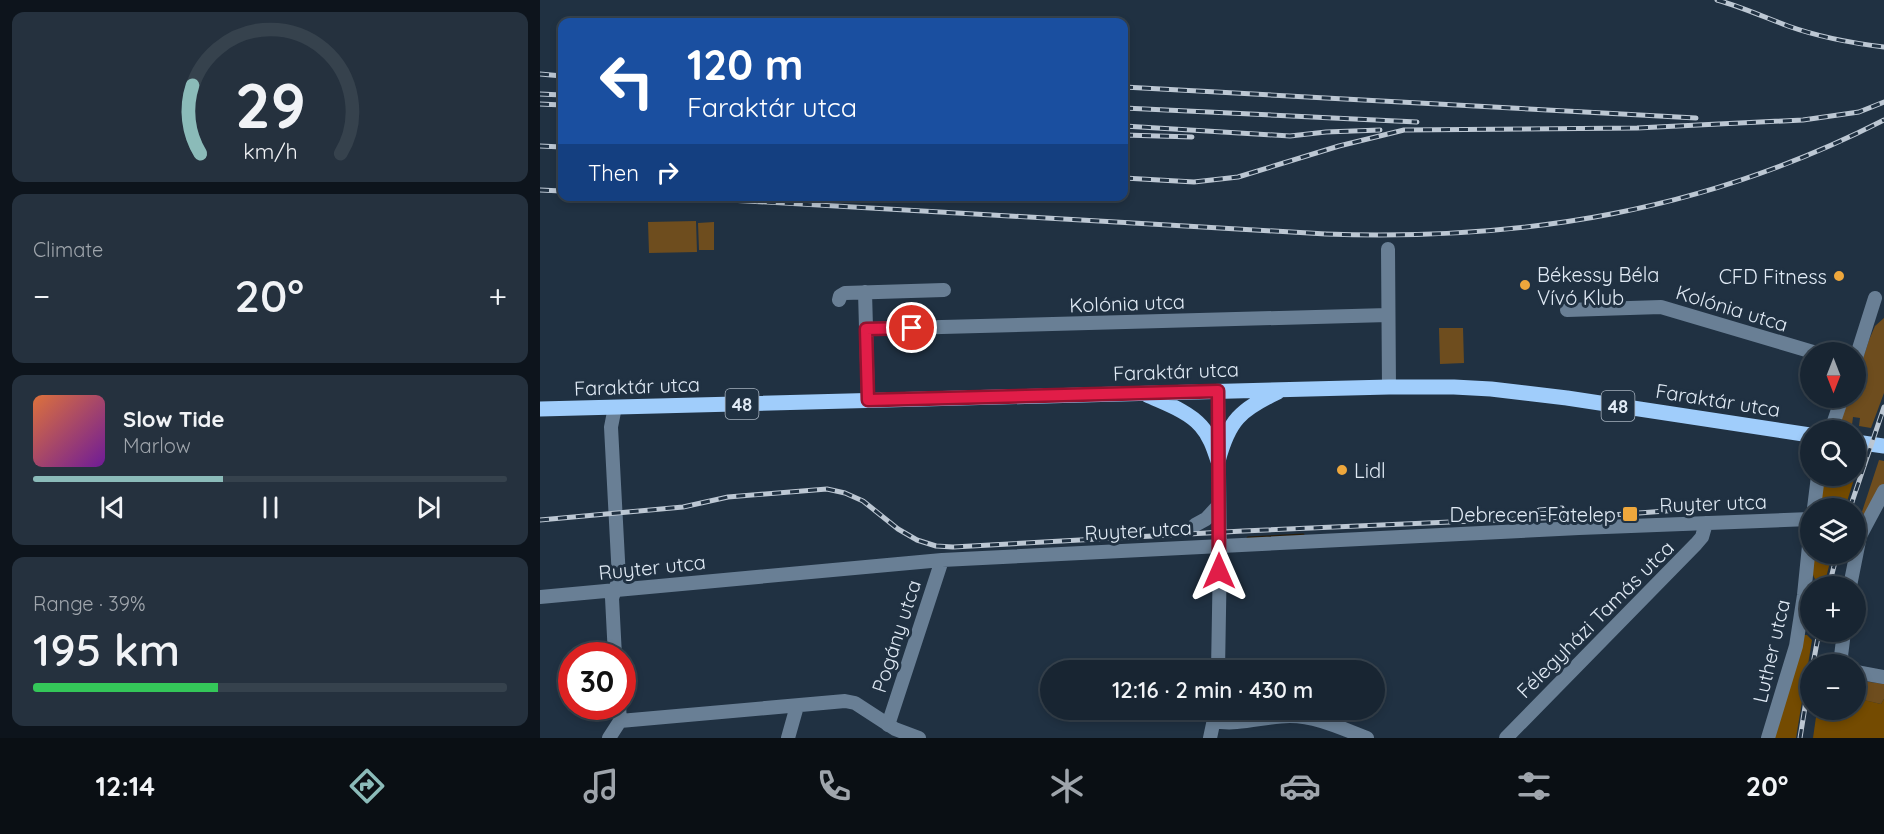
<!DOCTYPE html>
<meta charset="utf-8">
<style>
:root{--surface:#182532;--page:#25313e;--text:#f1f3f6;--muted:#9fa5ac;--line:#36424d;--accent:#8bbbb9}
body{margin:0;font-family:Quicksand,sans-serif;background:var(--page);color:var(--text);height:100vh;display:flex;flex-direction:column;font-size:22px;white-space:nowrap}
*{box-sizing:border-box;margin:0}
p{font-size:20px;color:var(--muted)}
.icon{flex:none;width:33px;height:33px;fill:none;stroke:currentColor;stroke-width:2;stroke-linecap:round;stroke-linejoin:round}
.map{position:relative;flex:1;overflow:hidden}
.sheet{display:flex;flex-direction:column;gap:12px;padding:12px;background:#0d141c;width:540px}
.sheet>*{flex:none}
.top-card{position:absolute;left:18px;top:18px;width:570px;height:183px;border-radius:12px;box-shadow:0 3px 9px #0003,0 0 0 2px var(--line);background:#1a4fa0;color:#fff;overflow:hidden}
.needle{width:39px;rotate:180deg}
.tools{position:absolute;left:1260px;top:342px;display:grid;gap:12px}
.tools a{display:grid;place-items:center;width:66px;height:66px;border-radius:50%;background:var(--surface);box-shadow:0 3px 9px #0003,0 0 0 2px var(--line);font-size:30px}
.speed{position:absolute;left:18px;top:642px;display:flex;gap:12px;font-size:30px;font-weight:700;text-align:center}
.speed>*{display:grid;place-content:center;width:78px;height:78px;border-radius:50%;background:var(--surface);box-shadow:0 3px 9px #0003,0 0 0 2px var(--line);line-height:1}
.speed .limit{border:9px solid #d22;background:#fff;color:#111}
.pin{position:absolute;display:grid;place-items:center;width:51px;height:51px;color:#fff;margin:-26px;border:3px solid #fff;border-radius:50%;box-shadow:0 2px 6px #0007}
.me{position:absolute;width:66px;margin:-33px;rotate:0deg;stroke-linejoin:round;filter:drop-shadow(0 0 4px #0008)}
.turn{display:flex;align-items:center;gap:21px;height:126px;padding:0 30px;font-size:27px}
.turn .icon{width:78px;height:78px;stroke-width:2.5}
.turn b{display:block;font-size:42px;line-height:51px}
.then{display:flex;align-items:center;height:57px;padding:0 30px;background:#0003;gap:12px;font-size:22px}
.big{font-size:45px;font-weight:600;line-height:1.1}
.sheet .card{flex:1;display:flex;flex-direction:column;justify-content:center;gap:9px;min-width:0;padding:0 21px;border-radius:12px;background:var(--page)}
.sheet .dial{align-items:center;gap:0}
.dial svg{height:156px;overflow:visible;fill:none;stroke:var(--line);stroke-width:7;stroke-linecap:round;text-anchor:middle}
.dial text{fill:var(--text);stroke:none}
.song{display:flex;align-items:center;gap:18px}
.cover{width:72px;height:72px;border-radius:9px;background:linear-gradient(135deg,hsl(20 70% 55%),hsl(280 70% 35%))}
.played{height:6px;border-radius:3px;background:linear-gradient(90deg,var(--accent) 40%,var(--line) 40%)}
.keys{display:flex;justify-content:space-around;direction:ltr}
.heat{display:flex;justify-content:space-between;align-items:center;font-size:33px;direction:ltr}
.charge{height:9px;border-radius:4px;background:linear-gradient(90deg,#34c759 39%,var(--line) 0)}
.trip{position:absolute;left:500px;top:660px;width:345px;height:60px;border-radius:30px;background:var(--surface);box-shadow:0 3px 9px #0003,0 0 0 2px var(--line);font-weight:600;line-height:60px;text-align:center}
.tabs{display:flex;height:96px;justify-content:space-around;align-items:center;background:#0a0f14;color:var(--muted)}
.tabs .icon{width:42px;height:42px}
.tabs .current{color:var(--accent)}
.tabs b{font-size:27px;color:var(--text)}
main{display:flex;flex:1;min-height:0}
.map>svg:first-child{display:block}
.green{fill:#6e4d1e}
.forest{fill:#744b01}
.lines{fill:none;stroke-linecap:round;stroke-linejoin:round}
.stream{stroke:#291c08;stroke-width:3}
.minor{stroke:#697f95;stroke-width:14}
.major{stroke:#a0cdfb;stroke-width:15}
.rail-casing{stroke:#bcc7d3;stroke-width:5}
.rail{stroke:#203142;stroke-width:3;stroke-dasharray:9;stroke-linecap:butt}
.route-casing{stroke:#92132f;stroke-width:15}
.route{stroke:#e11d48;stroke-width:10}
.poi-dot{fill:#eea73c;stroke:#203142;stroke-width:2}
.labels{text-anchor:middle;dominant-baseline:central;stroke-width:6;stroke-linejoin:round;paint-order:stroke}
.shield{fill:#203142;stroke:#a6b2bf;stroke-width:1.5}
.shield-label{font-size:18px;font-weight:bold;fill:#e0eaf5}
.poi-label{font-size:20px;fill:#e0eaf5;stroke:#203142;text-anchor:start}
.street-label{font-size:20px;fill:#e0eaf5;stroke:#203142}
</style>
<main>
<section class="sheet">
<div class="card dial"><svg viewBox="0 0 100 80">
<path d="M14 69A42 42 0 1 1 86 69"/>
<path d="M14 69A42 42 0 0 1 10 34" stroke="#8bbbb9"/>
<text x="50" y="56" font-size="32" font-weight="700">29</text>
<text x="50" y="72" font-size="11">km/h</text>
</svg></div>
<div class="card"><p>Climate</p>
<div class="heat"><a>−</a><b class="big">20°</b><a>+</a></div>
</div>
<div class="card">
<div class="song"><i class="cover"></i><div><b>Slow Tide</b><p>Marlow</p></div></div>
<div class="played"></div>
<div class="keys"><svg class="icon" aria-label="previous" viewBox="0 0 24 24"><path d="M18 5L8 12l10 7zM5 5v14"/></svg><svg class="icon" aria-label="pause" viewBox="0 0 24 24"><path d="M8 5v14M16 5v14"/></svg><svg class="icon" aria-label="next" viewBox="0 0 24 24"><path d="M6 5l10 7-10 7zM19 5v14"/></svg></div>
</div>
<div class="card"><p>Range · 39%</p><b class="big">195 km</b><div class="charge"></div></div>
</section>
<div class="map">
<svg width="1344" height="738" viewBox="0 0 1344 738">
<rect width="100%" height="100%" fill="#203142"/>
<!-- green -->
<path class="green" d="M156 221 157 252 109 253 108 222Z
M174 222V250H159L158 223Z
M1344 318V393L1331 428 1319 426 1320 418 1313 417 1312 425 1299 423 1309 398H1316V380L1329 340 1335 326Z
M899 328H923L924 363 900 364Z
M1339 460 1344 461V484L1317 535 1316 542V530Z
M1316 680 1344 684V699L1341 704 1323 700 1321 689Z"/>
<!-- forest -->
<path class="forest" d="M1283 476H1315L1305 508H1279Z
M1274 554H1292L1285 582 1281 584C1269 577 1272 566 1274 554Z
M1264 635H1267L1272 640 1256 738H1232Z
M1316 680 1321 689 1324 700 1341 704 1344 699V738H1273L1277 710H1316Z"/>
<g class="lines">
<!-- stream -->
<path class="stream" d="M708 538 763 535"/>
<!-- minor -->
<path class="minor" d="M848 249 849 387
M325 292 328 400
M299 300 300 296 305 293 404 290
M1027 310 1121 307 1273 352
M326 329 848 315
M1316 358 1335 298
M75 407 71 427 79 579 72 598 75 656
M1291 430 1302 398
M1274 508 1278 476
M655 525 666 519 678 506
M1310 586 1320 536 1344 491
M0 597 402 560 1039 528 1270 519
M1304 632 1301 656 1304 664
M678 670 680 554 678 391
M1316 672 1344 677
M80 721 305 701 315 703 355 729 379 738
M674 721C699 726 725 716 750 716 777 716 803 729 827 738
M348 725 402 560
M69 738 80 721 79 706
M248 738 257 706
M670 738 676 710
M966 738 1156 544 1162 537 1166 523
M1228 738 1256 646 1264 595 1270 536"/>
<!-- major -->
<path class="major" d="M607 395C624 403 648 411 661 426 670 436 674 449 678 461
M0 409 849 387H914L951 389 1027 398 1270 435
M1316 442 1344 446
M678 461C689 420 700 410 738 392"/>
<defs>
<path id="rail" d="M1177 0C1202 7 1224 17 1248 26 1279 37 1311 43 1344 47
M0 74 22 76
M584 87 1156 118
M0 94 22 95
M0 104 22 105
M584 108 877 122
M584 126 750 136 786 132 840 130
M584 135 652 137
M0 146 22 147
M584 178 654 182 698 177 799 146 864 130 1097 128 1263 120 1319 112 1344 102
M0 190 22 191
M119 196 786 234C984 241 1166 211 1344 120
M1310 508 1344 407
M999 510 1022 508
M0 520 143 507 188 497 287 489 305 493 323 501 358 529 377 540 396 546 413 547 703 531 1072 515 1139 510
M1289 586 1297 554
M1273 664 1279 632
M1260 738 1270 676"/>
</defs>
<!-- rail casing -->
<use href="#rail" class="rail-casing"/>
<!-- rail -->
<use href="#rail" class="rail"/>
</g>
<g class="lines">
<defs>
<path id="route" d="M372 328 326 329 328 400 678 391 679 571"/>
</defs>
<!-- route casing -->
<use href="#route" class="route-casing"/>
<!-- route -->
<use href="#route" class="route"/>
</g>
<!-- markers -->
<g class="poi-dot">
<circle cx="1299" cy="276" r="6"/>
<circle cx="985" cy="285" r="6"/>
<circle cx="802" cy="470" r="6"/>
<rect x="1082" y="506" width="16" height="16" rx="3"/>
</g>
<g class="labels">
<!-- shield labels -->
<g class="shield">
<rect x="185.5" y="389" width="33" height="30" rx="4.5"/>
<rect x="1061.5" y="391" width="33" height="30" rx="4.5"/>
</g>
<g class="shield-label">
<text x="202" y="404">48</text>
<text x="1078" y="406">48</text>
</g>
<!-- poi labels -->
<g class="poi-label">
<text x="997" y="274">Békessy Béla<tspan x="997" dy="23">Vívó Klub</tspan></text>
<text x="1287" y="276" text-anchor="end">CFD Fitness</text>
<text x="814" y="470">Lidl</text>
<text x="1076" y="514" text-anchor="end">Debrecen-Fatelep</text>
</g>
<!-- street labels -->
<g class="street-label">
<text transform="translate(587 303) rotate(-2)">Kolónia utca</text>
<text transform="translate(1192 308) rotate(17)">Kolónia utca</text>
<text transform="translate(636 371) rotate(-2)">Faraktár utca</text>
<text transform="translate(97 386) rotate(-2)">Faraktár utca</text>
<text transform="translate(1178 400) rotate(9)">Faraktár utca</text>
<text transform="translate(1173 503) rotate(-2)">Ruyter utca</text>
<text transform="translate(598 530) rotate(-3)">Ruyter utca</text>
<text transform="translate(112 567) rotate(-6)">Ruyter utca</text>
<text transform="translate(1055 619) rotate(-45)">Félegyházi Tamás utca</text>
<text transform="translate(356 636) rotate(-72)">Pogány utca</text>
<text transform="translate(1231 651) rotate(-77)">Luther utca</text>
</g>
</g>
</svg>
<div class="tools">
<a><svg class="needle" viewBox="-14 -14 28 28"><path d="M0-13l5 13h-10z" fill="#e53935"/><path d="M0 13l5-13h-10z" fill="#9fa5ac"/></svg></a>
<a><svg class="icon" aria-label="search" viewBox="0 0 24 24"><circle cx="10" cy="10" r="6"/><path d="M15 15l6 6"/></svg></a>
<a><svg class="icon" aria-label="layers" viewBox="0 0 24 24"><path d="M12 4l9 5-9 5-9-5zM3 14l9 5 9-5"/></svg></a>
<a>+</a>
<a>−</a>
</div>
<div class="speed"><div class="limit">30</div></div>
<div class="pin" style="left:372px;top:328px;background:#d93025"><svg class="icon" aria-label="arrive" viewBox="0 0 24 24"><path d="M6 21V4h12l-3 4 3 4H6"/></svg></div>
<svg class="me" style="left:679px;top:571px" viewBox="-20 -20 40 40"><path d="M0-17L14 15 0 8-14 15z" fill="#e11d48" stroke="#fff" stroke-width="4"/></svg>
<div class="trip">12:16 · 2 min · 430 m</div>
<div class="top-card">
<div class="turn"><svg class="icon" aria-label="left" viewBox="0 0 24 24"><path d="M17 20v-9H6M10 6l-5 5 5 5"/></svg><div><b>120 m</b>Faraktár utca</div></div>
<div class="then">Then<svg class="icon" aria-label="right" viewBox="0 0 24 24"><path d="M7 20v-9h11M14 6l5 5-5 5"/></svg></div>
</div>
</div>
</main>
<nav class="tabs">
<b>12:14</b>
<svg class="icon current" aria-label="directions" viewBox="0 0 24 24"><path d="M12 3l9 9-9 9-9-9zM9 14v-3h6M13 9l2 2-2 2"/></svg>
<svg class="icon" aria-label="music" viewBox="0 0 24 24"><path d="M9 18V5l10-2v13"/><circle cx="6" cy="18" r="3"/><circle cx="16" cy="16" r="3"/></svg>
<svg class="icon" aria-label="phone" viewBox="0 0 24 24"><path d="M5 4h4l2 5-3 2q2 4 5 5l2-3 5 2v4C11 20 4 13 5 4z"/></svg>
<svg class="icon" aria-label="climate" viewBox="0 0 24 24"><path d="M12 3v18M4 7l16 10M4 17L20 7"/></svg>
<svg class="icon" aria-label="car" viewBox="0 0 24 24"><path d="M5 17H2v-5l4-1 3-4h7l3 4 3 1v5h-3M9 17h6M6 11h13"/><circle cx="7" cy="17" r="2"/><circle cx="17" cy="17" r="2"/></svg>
<svg class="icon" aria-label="filters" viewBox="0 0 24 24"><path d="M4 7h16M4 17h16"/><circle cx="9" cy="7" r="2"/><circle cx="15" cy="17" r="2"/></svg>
<b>20°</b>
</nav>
